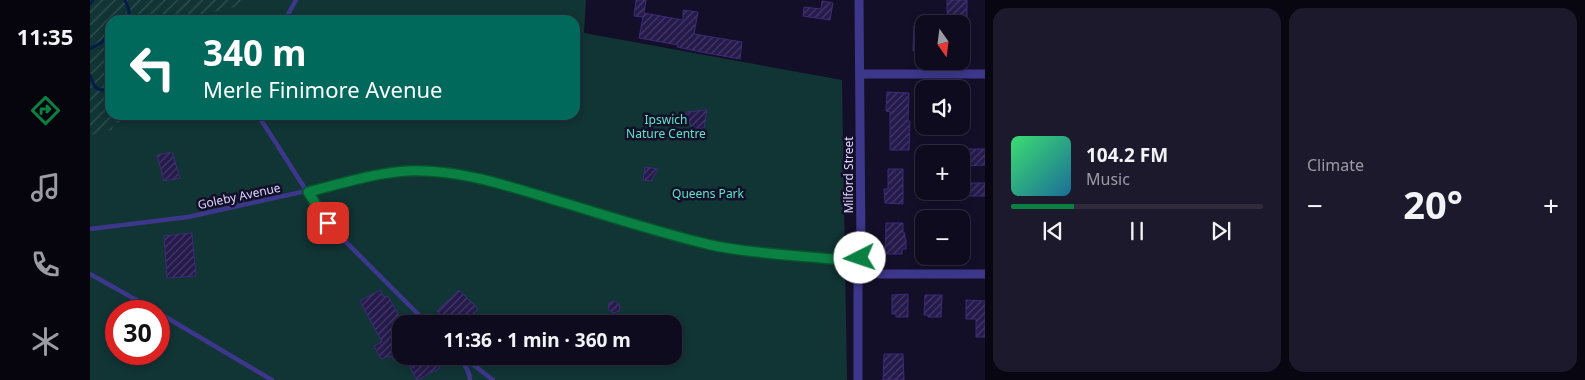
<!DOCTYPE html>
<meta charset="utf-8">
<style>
:root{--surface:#0f0b1f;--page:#1d192c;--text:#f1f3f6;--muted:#9b9ba4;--line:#2f2b3d;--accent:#0b8043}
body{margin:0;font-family:"Noto Sans",sans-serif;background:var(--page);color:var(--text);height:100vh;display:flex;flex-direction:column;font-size:19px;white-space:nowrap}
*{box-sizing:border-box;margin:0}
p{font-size:16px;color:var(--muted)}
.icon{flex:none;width:28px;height:28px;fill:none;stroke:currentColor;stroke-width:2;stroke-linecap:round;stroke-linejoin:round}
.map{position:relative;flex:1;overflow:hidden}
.side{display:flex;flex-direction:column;gap:8px;padding:8px;background:#080611;width:600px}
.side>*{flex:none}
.hud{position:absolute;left:15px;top:15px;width:475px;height:105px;border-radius:15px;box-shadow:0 2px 8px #0003,0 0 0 1px var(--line);background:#00695c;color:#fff;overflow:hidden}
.needle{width:32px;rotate:166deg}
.tools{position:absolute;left:825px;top:15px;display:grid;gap:10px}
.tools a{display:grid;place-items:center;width:55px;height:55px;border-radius:10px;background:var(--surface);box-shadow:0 2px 8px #0003,0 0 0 1px var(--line);font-size:25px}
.speed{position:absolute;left:15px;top:300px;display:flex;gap:10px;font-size:25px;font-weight:700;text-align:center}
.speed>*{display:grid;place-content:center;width:65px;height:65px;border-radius:50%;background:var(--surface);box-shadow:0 2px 8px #0003,0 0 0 1px var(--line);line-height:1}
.speed .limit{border:8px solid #d22;background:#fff;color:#111}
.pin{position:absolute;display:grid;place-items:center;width:42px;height:42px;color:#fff;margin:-21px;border-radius:10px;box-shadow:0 2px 8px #0006}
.me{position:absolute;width:55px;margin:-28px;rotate:266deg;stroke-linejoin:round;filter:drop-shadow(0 0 4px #0008)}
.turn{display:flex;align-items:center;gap:18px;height:105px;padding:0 15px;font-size:22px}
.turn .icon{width:65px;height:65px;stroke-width:2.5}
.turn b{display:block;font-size:35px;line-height:42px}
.big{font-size:38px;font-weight:700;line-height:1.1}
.side .tile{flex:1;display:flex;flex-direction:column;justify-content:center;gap:8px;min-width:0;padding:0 18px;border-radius:15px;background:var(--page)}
.song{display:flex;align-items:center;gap:15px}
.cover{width:60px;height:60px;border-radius:8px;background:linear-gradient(135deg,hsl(140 70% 55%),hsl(200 70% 35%))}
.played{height:5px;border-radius:2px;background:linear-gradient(90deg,var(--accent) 25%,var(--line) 25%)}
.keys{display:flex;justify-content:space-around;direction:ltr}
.heat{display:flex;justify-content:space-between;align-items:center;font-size:28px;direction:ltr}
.side .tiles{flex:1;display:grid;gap:8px;grid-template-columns:repeat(2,1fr)}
.trip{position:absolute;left:302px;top:315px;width:290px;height:50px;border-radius:15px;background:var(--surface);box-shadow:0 2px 8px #0003,0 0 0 1px var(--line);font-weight:700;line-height:50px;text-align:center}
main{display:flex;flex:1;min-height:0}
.tab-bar{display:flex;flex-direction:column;width:90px;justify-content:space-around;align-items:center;background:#06040c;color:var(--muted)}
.tab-bar .icon{width:35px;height:35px}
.tab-bar .current{color:var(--accent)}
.tab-bar b{font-size:22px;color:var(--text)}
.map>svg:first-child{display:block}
.park{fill:#113434;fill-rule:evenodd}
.garden{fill:url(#garden-furrows)}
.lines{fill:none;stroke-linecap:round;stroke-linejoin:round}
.stream{stroke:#071d49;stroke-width:3}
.building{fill:url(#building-hatch);stroke:#3d2a79}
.service{stroke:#3d378b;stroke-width:4.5}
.minor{stroke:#3d378b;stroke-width:9}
.route-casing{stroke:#07532c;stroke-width:12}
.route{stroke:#0b8043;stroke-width:9}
.labels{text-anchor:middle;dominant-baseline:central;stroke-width:5;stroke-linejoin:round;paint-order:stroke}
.park-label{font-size:12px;fill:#5be7c9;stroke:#140f29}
.street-label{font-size:12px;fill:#ddd7ff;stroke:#140f29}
</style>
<main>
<nav class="tab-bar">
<b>11:35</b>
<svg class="icon current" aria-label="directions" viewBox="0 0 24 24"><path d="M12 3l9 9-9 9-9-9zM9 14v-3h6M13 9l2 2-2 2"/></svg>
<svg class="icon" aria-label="music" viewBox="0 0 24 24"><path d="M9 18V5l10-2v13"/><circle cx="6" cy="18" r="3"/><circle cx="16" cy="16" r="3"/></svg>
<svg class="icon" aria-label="phone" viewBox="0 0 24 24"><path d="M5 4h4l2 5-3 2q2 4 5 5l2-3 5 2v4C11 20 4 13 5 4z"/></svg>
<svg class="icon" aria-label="climate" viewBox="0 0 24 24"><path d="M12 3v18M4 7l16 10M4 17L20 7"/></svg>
</nav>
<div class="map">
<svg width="895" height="380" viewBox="0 0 895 380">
<defs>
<pattern id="garden-furrows" width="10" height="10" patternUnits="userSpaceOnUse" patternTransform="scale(1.25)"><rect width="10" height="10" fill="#113434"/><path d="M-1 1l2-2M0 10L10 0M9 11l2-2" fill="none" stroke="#335152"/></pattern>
<pattern id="building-hatch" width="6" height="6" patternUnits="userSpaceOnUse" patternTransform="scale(1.25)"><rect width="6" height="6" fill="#251a4b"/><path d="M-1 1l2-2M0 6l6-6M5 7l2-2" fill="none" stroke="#443b66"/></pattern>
</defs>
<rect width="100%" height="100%" fill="#140f29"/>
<!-- park -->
<path class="park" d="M0 0H496L494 33 752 80 757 380H0ZM20 20H485V115H20ZM26 311H69V354H26ZM311 324H584V356H311Z"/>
<!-- garden -->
<path class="garden" d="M0 0H152L153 5 90 20H20V115H55L54 116 23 124 22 130 0 135Z"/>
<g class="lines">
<!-- stream -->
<path class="stream" d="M35 0 39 10 38 20
M0 4 3 0
M0 49 12 42 16 37 20 35
M0 75C4 88 6 91 20 90"/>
</g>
<!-- building -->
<path class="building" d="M546 0H556L554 13 593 20V10L608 12 604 34 652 42 650 59 611 52 587 47 588 45 549 38 553 17 544 16Z
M857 0H877V24H857Z
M732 1 743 3 740 20 713 16 714 7 731 9Z
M834 24 833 51H823L824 25Z
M797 92 819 93 818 121H820L819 150H800V112L796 111Z
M617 110 614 128 602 129 596 112Z
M871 149H895V165L871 166Z
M82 152 90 178 74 181 67 155Z
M555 167 568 169 561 181 553 180Z
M798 169H813V204L795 203 794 189H798Z
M877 183H895V196H877Z
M796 223H813V233H815V239H816V249H812V254H795Z
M102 233 106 276 77 278 74 236Z
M290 290 294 297 298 296 313 323 311 324V356L304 360 302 356 299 357 298 356 291 359 284 346 292 342 270 301Z
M369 290 388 309 372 324H359L347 311Z
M818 294V317H806V314H802V295Z
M835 295H852L851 317H838V315H834Z
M876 300 895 301V337H886V319H876Z
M525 301 530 305 529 311 523 313 518 309 519 303Z
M794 354H813L814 380H793Z
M314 356H344L350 368 327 380Z"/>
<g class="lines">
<!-- service -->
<path class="service" d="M195 20 206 0
M168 115 237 223 338 324
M0 229 98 217 293 174C359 166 409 184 470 202 520 217 569 232 620 244 649 251 679 253 709 255 730 257 750 260 770 261
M0 274 66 311
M69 313 182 380
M367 356C373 364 380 370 380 380
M372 356 403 380"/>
<!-- minor -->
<path class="minor" d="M770 74H895
M770 261 777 270 789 274H895
M768 380V283L771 251 769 0"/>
</g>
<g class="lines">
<defs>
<path id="route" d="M238 223 218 192C250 184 284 173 317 171 366 169 412 184 458 198 512 214 566 232 621 245 666 255 714 255 760 261H770V258"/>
</defs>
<!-- route casing -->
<use href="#route" class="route-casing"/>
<!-- route -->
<use href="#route" class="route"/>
</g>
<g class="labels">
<!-- park labels -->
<g class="park-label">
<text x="576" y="119">Ipswich<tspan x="576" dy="14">Nature Centre</tspan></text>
<text x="618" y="193">Queens Park</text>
</g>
<!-- street labels -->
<g class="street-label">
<text transform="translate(758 175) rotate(-90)">Milford Street</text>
<text transform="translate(149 196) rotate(-12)">Goleby Avenue</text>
</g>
</g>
</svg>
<div class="tools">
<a><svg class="needle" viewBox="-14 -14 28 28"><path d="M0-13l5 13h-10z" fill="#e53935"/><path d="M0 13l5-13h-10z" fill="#9b9ba4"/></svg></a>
<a><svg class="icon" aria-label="sound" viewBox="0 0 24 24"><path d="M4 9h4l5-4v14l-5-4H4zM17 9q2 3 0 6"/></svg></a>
<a>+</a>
<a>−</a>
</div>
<div class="speed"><div class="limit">30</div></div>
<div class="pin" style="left:238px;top:223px;background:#d93025"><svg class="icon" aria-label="arrive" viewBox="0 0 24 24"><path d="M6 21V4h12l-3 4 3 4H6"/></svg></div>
<svg class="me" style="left:770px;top:258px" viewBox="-20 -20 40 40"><circle r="19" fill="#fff"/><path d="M0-13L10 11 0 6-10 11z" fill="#0b8043"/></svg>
<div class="trip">11:36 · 1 min · 360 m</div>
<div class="hud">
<div class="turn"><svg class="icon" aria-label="left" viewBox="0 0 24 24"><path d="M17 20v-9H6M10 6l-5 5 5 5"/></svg><div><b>340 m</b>Merle Finimore Avenue</div></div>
</div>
</div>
<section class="side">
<div class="tiles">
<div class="tile">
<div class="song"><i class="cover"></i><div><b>104.2 FM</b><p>Music</p></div></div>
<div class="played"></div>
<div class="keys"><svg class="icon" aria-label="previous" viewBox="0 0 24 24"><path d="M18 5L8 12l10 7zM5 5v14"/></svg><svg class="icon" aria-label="pause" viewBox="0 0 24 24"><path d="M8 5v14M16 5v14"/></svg><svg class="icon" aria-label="next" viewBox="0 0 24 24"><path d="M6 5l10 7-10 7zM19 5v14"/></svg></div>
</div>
<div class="tile"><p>Climate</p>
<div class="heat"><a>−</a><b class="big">20°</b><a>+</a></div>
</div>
</div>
</section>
</main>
